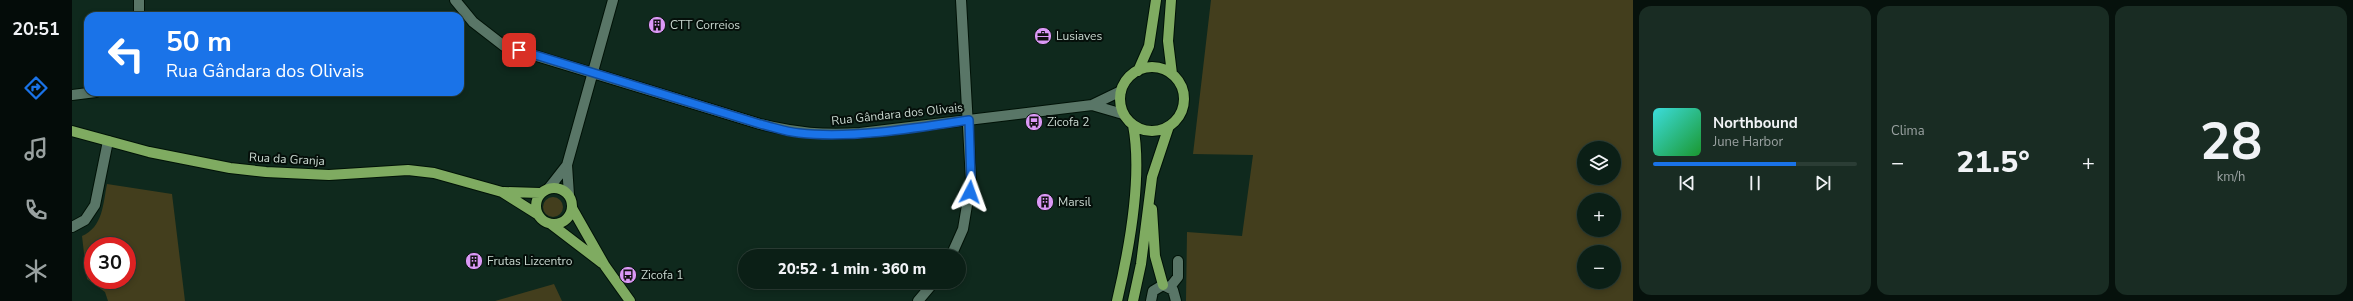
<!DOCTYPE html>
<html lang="pt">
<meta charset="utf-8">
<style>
:root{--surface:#0b1f16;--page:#192c23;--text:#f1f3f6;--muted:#9aa2a1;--line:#2b3d35;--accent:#1a73e8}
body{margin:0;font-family:"Nunito Sans",sans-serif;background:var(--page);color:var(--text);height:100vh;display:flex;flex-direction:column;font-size:15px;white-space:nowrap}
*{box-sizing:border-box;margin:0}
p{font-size:13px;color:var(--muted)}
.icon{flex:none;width:22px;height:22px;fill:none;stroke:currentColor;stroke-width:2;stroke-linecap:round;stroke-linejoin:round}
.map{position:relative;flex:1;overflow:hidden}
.drawer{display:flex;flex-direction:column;gap:6px;padding:6px;background:#06110c;width:720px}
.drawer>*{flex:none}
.top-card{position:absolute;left:12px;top:12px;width:380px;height:84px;border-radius:12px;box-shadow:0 2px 6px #0003,0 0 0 1px var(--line);background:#1a73e8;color:#fff;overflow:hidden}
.fabs{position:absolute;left:1505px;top:141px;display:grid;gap:8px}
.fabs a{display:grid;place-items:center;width:44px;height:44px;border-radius:50%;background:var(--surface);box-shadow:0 2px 6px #0003,0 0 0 1px var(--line);font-size:20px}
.speed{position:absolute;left:12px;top:237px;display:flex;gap:8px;font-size:20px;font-weight:700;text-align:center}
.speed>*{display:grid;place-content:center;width:52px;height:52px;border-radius:50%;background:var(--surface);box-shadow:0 2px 6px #0003,0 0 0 1px var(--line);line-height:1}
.speed .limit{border:6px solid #d22;background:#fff;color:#111}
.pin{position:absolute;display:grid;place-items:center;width:34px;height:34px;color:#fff;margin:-17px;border-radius:8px;box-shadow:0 2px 6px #0006}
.me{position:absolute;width:44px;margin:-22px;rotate:4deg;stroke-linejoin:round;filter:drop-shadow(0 0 3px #0008)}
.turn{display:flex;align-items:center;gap:14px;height:84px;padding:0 16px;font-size:18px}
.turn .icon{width:52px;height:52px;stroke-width:2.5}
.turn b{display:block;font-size:28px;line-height:34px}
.big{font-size:30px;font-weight:800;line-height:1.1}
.drawer .card{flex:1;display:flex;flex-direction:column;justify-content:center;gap:6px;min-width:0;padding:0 14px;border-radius:12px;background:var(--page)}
.drawer .dial{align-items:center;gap:0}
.dial b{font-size:52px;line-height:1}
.song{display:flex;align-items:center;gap:12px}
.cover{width:48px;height:48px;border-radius:6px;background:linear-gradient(135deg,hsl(180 70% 55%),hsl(130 70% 35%))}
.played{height:4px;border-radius:2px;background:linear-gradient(90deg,var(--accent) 70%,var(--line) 70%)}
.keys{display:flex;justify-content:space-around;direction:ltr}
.heat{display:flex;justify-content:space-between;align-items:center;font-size:22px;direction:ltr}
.drawer .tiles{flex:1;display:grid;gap:6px;grid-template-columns:repeat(3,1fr)}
.trip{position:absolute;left:666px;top:249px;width:228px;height:40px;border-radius:20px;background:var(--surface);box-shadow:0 2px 6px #0003,0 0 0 1px var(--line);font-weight:800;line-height:40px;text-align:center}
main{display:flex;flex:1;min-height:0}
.tab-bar{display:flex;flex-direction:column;width:72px;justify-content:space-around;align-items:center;background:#040c09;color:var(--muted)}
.tab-bar .icon{width:28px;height:28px}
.tab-bar .selected{color:var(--accent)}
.tab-bar b{font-size:18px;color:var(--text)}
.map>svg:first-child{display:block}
.green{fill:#433e1d;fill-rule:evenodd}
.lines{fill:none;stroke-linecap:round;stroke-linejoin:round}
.minor-casing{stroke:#001207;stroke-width:12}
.major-casing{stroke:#001207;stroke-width:12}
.minor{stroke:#597667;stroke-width:10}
.major{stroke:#7fab61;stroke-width:10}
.route-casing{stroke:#114b97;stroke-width:10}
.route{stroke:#1a73e8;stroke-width:7}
.labels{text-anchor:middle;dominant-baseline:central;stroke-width:4;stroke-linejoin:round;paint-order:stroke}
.poi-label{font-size:12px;fill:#c9d8d0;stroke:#050f0a;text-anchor:start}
.street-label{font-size:12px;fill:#c9d8d0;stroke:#050f0a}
</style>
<main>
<nav class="tab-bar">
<b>20:51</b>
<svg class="icon selected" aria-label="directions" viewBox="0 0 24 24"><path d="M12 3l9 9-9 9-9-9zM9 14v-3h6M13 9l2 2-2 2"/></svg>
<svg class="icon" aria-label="music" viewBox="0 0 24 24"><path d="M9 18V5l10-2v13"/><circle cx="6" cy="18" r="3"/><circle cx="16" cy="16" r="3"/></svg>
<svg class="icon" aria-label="phone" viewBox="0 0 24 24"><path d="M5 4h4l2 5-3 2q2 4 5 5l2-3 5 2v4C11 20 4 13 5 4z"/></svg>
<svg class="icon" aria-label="climate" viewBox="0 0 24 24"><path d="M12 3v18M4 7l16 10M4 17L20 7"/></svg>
</nav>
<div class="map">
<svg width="1561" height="301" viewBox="0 0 1561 301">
<rect width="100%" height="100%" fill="#0f291d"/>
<!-- green -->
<path class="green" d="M1139 0H1561V301H1114L1115 232 1170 236 1181 155 1121 154ZM1512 148H1542V178H1512ZM1512 200H1542V230H1512ZM1512 252H1542V282H1512Z
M35 184 100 194 113 301H36L33 292 15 279 10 236C31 227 31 204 35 184ZM21 246H55V280H21Z
M471 207a10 10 0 1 1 20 0a10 10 0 1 1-20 0Z
M482 284 490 301H423Z"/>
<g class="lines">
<defs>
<path id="minor" d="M67 0V16
M383 0 401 22 432 46 688 124C725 133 750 135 788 133L1020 105 1049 91
M0 95 24 92
M1020 105 1051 114
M495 165 497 195
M477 188 495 165 541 0
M0 227 13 220 23 205 36 141
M879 256 891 229 899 181 889 0
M1098 287 1106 277V261
M846 301 862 282
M1079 301 1081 291 1091 285 1101 290 1104 301"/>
<path id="major" d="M1099 0 1096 41 1100 74
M1048 99a32 32 0 1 1 64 0a32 32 0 1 1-64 0Z
M1066 71 1077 46 1084 0
M0 131 77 152 158 168 194 172 257 175 336 170 362 173 430 192 465 214
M464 206a18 18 0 1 1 36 0a18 18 0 1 1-36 0Z
M432 192 468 193
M500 208 533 266 558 301
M1080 209 1083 256 1091 285
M479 224 530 263
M1045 301C1057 250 1071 177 1061 125
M1061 301 1069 264 1080 177 1097 126"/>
</defs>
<!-- minor casing -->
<use href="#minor" class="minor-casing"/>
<!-- major casing -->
<use href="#major" class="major-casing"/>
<!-- minor -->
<use href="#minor" class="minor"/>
<!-- major -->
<use href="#major" class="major"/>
</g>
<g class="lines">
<defs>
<path id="route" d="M447 50 688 124C701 127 714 132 727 133 779 139 845 128 897 120L899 181 898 192"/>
</defs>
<!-- route casing -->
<use href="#route" class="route-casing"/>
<!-- route -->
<use href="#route" class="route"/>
</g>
<!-- icons -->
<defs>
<symbol id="building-disc" viewBox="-11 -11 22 22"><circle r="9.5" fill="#db99f6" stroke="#050f0a"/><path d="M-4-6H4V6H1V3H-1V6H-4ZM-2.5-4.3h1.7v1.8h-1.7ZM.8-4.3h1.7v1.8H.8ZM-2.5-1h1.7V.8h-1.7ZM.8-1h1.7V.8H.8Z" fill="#111"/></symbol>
<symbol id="office-disc" viewBox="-11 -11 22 22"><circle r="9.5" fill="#db99f6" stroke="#050f0a"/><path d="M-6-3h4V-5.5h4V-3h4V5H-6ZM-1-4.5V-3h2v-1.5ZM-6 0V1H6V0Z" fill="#111"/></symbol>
<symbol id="bus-disc" viewBox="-11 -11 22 22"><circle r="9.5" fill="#db99f6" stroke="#050f0a"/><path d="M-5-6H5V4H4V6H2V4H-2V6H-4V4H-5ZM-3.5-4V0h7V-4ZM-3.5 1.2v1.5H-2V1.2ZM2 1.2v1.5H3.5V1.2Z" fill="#111"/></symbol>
</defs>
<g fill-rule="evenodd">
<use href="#building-disc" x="575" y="15" width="20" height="20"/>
<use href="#office-disc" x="961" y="26" width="20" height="20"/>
<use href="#bus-disc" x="952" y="112" width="20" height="20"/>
<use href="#building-disc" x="963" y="192" width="20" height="20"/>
<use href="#building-disc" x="392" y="251" width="20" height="20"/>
<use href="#bus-disc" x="546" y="265" width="20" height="20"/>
</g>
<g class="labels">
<!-- poi labels -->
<g class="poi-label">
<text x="598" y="25">CTT Correios</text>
<text x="984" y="36">Lusiaves</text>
<text x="975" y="122">Zicofa 2</text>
<text x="986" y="202">Marsil</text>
<text x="415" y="261">Frutas Lizcentro</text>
<text x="569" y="275">Zicofa 1</text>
</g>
<!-- street labels -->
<g class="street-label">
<text transform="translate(825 114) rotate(-6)">Rua Gândara dos Olivais</text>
<text transform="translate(215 159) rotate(3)">Rua da Granja</text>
</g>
</g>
</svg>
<div class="fabs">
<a><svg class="icon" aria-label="layers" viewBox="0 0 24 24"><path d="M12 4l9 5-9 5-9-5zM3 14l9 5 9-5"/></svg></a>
<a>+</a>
<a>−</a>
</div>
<div class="speed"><div class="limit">30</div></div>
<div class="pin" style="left:447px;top:50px;background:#d93025"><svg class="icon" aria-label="arrive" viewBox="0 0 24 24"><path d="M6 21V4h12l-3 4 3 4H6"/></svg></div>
<svg class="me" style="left:898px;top:192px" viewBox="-20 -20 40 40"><path d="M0-17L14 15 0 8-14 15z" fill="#1a73e8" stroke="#fff" stroke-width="4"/></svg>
<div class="trip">20:52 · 1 min · 360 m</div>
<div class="top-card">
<div class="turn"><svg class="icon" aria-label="left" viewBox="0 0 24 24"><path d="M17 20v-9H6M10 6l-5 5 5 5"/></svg><div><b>50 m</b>Rua Gândara dos Olivais</div></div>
</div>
</div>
<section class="drawer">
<div class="tiles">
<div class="card">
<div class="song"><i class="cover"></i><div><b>Northbound</b><p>June Harbor</p></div></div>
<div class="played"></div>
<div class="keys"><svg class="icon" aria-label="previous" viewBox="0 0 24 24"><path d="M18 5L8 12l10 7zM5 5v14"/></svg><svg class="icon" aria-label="pause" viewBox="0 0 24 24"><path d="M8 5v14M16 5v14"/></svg><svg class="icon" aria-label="next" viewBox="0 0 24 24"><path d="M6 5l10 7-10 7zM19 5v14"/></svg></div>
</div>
<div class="card"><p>Clima</p>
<div class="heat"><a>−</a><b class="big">21.5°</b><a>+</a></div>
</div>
<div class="card dial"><b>28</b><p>km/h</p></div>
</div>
</section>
</main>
